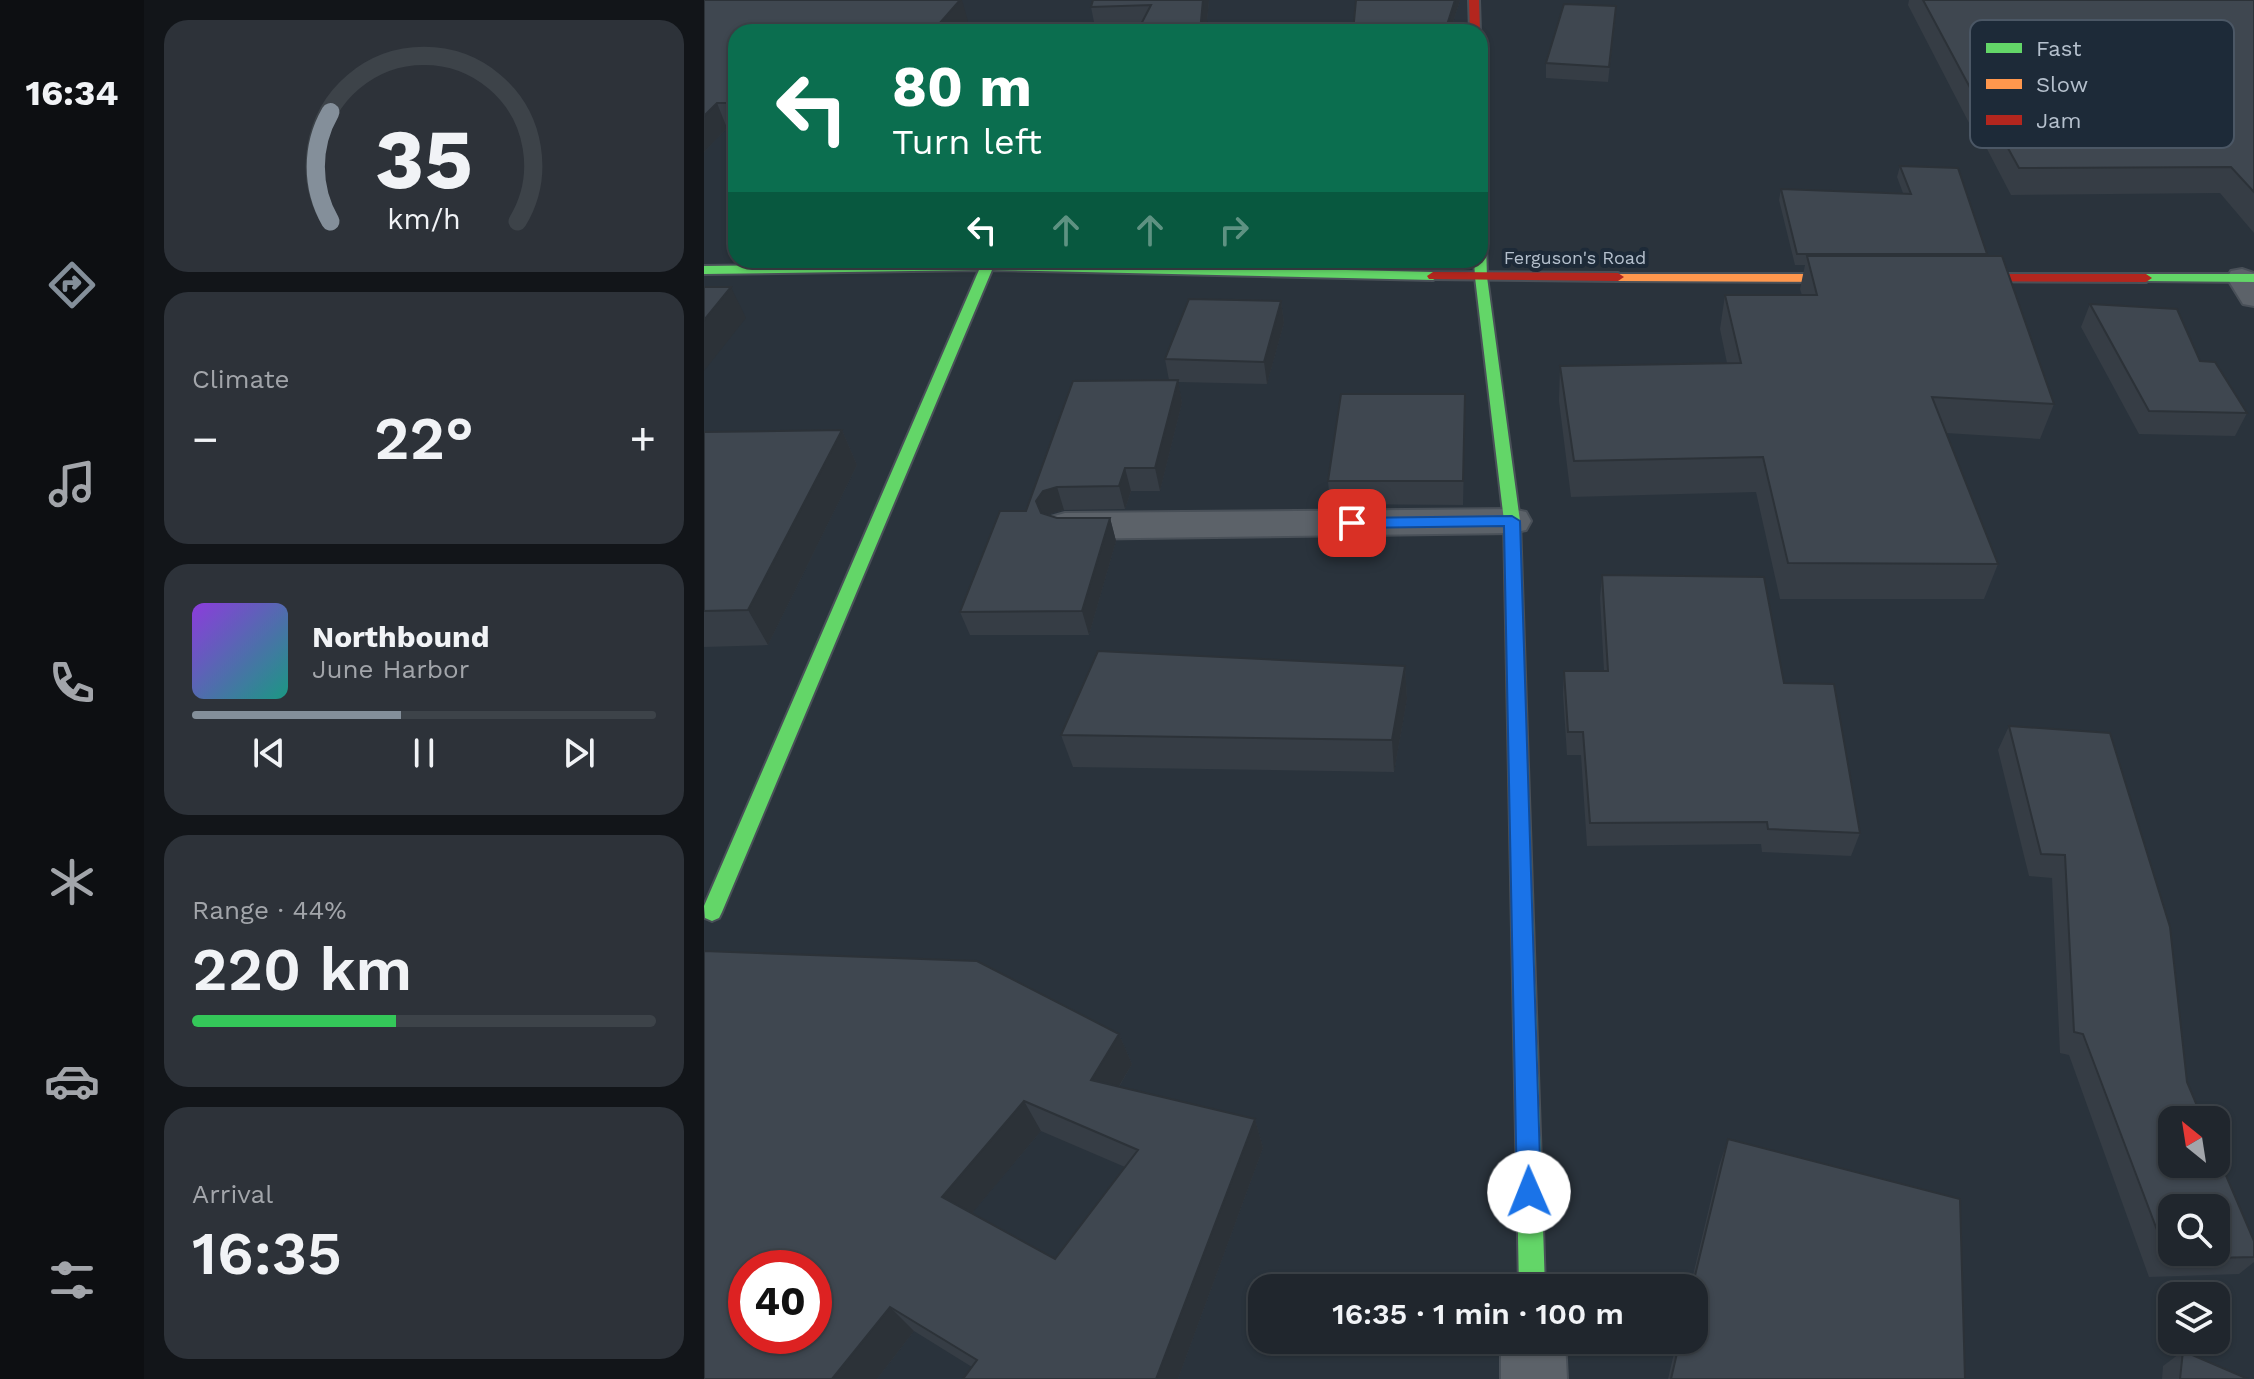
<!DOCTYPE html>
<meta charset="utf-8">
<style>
:root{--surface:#20262d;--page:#2d3239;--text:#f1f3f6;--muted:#a2a5aa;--line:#3d4349;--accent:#848f9a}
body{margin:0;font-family:"Work Sans",sans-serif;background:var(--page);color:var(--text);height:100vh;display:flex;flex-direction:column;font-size:30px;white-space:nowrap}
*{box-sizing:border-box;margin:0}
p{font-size:26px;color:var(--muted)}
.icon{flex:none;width:44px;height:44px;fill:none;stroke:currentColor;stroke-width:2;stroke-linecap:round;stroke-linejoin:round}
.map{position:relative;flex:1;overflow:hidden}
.side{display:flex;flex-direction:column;gap:20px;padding:20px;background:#121519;width:560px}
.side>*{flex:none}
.top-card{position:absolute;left:24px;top:24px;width:760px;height:244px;border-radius:24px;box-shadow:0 2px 6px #0004,0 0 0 2px var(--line);background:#0b6e4f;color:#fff;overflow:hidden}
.needle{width:52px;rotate:330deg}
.fabs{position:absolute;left:1454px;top:1106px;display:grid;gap:16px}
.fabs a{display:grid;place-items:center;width:72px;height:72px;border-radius:16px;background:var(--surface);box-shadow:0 2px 6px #0004,0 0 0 2px var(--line);font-size:40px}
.speed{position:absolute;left:24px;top:1250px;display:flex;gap:16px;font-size:40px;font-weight:700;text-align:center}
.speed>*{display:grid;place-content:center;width:104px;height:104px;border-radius:50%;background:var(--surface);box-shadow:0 2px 6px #0004,0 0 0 2px var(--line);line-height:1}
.speed .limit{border:12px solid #d22;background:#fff;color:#111}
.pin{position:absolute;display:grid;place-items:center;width:68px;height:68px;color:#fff;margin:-34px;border-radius:16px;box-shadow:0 4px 12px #0006}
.me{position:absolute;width:88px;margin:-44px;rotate:359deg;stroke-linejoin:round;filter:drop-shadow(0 0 6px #0008)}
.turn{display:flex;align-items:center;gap:28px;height:168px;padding:0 32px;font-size:36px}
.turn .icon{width:104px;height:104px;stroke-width:2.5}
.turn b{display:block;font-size:56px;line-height:68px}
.lanes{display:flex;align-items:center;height:76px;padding:0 32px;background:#0003;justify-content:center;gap:40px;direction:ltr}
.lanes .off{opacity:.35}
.big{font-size:60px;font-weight:600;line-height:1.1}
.side .tile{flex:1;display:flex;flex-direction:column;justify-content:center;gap:12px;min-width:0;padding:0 28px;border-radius:24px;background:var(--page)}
.side .dial{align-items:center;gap:0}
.dial svg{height:208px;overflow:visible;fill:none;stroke:var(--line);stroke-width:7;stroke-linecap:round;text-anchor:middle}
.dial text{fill:var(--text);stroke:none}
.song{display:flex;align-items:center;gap:24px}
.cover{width:96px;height:96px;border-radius:12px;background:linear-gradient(135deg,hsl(270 70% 55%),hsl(170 70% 35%))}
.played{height:8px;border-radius:4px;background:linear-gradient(90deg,var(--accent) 45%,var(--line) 45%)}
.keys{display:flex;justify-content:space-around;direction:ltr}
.heat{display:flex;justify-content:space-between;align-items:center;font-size:44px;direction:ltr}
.charge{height:12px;border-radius:6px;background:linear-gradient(90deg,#34c759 44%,var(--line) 0)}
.trip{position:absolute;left:544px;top:1274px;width:460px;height:80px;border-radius:24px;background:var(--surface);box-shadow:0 2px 6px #0004,0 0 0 2px var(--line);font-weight:600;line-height:80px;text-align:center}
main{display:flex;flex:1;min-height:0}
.tab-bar{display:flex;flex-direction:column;width:144px;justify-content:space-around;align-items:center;background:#0d0f12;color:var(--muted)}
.tab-bar .icon{width:56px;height:56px}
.tab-bar .on{color:var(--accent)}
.tab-bar b{font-size:36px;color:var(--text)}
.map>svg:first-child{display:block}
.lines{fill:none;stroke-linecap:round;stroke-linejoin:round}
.street-casing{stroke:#495058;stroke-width:4}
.fast-casing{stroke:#495058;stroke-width:4}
.slow-casing{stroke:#495058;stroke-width:4}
.jam-casing{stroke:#495058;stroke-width:4}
.street{fill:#5c6269;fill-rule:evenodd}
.fast{fill:#63d668;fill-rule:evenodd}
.slow{fill:#ff974d;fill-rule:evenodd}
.jam{fill:#b3261e;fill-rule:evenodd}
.wall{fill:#363d45;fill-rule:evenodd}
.shaded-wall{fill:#2c3238}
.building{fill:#3f4750;stroke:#2c3238;stroke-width:2;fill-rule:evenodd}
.route{fill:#1a73e8;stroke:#114b97;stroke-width:2}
.labels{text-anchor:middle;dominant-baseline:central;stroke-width:8;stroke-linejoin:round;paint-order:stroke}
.far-street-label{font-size:18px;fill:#b5c0cd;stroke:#1d2a38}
.key{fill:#1d2a38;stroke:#4b5765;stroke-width:2}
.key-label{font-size:22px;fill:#b5c0cd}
</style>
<main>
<nav class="tab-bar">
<b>16:34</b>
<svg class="icon on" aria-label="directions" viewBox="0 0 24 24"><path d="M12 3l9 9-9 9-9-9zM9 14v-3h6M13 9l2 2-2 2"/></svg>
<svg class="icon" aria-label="music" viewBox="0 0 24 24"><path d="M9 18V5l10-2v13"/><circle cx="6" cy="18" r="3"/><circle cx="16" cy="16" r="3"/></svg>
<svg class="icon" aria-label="phone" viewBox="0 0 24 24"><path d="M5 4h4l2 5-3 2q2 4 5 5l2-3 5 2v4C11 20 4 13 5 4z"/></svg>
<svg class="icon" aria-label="climate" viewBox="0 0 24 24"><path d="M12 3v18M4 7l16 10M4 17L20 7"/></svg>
<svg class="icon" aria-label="car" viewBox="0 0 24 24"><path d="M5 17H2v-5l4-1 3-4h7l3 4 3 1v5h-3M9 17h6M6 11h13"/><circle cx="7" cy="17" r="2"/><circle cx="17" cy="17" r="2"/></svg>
<svg class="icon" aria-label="filters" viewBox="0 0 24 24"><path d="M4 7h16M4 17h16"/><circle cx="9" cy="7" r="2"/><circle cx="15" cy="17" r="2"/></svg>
</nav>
<section class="side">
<div class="tile dial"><svg viewBox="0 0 100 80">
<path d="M14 69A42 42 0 1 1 86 69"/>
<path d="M14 69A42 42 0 0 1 14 27" stroke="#848f9a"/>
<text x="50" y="56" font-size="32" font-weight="700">35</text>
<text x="50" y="72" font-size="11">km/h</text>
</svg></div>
<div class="tile"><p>Climate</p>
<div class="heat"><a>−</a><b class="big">22°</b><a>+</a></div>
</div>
<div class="tile">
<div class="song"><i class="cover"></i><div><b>Northbound</b><p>June Harbor</p></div></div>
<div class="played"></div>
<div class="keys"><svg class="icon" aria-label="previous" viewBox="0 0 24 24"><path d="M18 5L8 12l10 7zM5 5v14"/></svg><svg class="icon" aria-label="pause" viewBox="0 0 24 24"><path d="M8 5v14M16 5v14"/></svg><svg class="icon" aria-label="next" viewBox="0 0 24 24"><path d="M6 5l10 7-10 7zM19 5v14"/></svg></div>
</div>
<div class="tile"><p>Range · 44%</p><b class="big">220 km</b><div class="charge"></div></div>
<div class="tile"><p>Arrival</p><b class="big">16:35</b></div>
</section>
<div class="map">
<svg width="1550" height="1379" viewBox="0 0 1550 1379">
<rect width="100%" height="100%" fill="#2a333c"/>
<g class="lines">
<defs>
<path id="street" d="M1538 269 1550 273V306L1539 304 1523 278 1527 271Z
M808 509 822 512 827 521 822 530 808 533 361 539 347 535 342 526 347 517 361 513Z
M797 1340H861L863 1379H797Z"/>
<path id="fast" d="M776 239 782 243 783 277 816 521 841 1288H815L800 521 771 277 770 260H776Z
M283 262 729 272 735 276 729 280 288 270 18 912 15 918 8 921 1 918 0 906 275 270 0 274V266Z
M1442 274H1550V282L1438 281V275Z"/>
<path id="slow" d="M910 274H1157L1163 278 1157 282 914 281 910 280Z"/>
<path id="jam" d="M765 0H775L776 32H766Z
M729 272 914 273 920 277 914 281 725 279 723 276Z
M1246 274H1442L1448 278 1442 282 1242 281V275Z"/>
</defs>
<!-- street casing -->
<use href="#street" class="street-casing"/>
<!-- fast casing -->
<use href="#fast" class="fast-casing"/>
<!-- slow casing -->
<use href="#slow" class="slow-casing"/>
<!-- jam casing -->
<use href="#jam" class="jam-casing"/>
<!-- street -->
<use href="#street" class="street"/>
<!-- fast -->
<use href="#fast" class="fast"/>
<!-- slow -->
<use href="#slow" class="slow"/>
<!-- jam -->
<use href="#jam" class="jam"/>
</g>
<!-- wall -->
<path class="wall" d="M0 0 264 21 32 32V128H23L0 152Z
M389 0H505L502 32H433L434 30 392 32 387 7Z
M756 0 746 32H649Z
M1205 0H1550V233L1516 193 1307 195 1282 147 1278 148 1204 5Z
M911 20 904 82 842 78V63Z
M1196 166 1283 254 1282 256 1350 404 1336 439 1242 433 1294 564 1280 599H1076L1052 492 867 497 855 401 856 366 1023 363 1016 329 1021 295H1098L1096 289 1101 265H1091L1075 200 1077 189 1199 193 1193 177Z
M577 301 580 323 563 384 474 382 478 403 456 491H427L421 509 360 510 346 514 345 516 353 518H406L412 541 385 635H266L256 612 322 511 465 380 461 359Z
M1386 304 1496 361 1543 413 1531 436 1435 434 1377 327Z
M761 417 759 505 626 504 624 481Z
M138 430 153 465 64 645 0 647V432Z
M898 575 1080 683 1156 833 1147 856 1058 852 1057 844 883 846 877 755H863L859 694 860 671H900L896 598Z
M701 666 703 699 690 772 369 767 357 735Z
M1305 726 1483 1082 1550 1241V1262L1535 1274 1445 1277 1365 1055 1356 1053 1348 878 1325 876 1294 750Z
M0 951 415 1034 428 1064 415 1087 551 1119 559 1148 474 1379H259L268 1367 210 1331 173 1379H0ZM337 1131 421 1167 351 1259 268 1213Z
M1024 1139 1261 1379H964L973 1340H990V1288H986L1015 1166Z
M1479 1351 1544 1379H1458L1459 1366Z"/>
<!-- shaded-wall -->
<path class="shaded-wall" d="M256 0H258L264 21 255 32H228Z
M499 0H505L502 32H496Z
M751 0H756L746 32H742V28Z
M13 103 23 128 0 152V116Z
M1289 121 1282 147 1278 148 1285 123Z
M27 287 42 318 0 371V320Z
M577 301 580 323 563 384 560 362Z
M474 380 478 403 456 491 451 468Z
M138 430 153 465 64 645 44 610Z
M421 468 427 491 421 509 415 486Z
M353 487 360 510 346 514 339 525 332 501 339 491Z
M406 518 412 541 385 635 378 611Z
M701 666 703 699 690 772 688 740Z
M415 1034 428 1064 401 1110 387 1080Z
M320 1101 337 1131 259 1224 238 1197Z
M551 1119 559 1148 474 1379H452Z
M186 1307 210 1331 173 1379H128Z"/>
<!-- building -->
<path class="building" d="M0 0H256L228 32H32V103H13L0 116Z
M389 0H499L496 32H433L447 5 387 7Z
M652 0H751L742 28H726V32H649Z
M1219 0H1550V192L1527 167 1315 168 1289 121 1285 123Z
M860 4 912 6 905 67 842 63Z
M1196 166 1254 168 1283 254H1093L1077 189 1207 194Z
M1103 256H1298L1350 404 1228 397 1294 564 1084 563 1059 457 870 461 856 366 1037 363 1021 295H1113Z
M0 287H27L0 320Z
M485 299 577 301 560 362 461 359Z
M1386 304 1473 309 1496 361 1511 362 1543 413 1445 411Z
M474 380 451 468H421L415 486 353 487 339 491 332 501 337 513 353 518H406L378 611 256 612 296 511H322L369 381Z
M637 394H761L759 481H624Z
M138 430 44 610 0 611V432Z
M898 575 1060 577 1080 683 1130 684 1156 833 1064 829 1063 822 886 823 879 732H864L860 671H904Z
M394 651 701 666 688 740 357 735Z
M1305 726 1406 733 1466 927 1483 1082 1499 1120H1468V1164H1512V1152L1550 1241V1257L1464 1259 1379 1034 1370 1032 1361 855 1337 854ZM1468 1208H1512V1252H1468Z
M0 951 273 961 415 1034 387 1080 551 1119 452 1379H259L273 1360 186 1307 128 1379H0ZM320 1101 434 1150 351 1259 238 1197ZM42 1268H110V1336H42Z
M1024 1139 1256 1199 1261 1379H967L976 1340H990V1288H988Z
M1479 1351 1544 1379H1476Z"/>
<!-- route -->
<path class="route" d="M808 516 816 521 837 1192 834 1201 825 1205 816 1201 813 1192 800 526 648 528 640 523 648 518Z"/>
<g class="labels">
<!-- far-street labels -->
<g class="far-street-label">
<text x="871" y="257">Ferguson's Road</text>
</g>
</g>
<!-- legend -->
<rect x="1266" y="20" width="264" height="128" rx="12" class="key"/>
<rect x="1282" y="43" width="36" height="10" fill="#63d668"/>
<rect x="1282" y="79" width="36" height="10" fill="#ff974d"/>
<rect x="1282" y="115" width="36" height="10" fill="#b3261e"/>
<g class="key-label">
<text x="1332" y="56">Fast</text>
<text x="1332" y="92">Slow</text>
<text x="1332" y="128">Jam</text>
</g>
</svg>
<div class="fabs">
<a><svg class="needle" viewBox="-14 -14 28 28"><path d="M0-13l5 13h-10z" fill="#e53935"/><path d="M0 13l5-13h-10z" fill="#a2a5aa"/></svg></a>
<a><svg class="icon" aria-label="search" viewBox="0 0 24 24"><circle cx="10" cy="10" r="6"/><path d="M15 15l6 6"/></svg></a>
<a><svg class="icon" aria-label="layers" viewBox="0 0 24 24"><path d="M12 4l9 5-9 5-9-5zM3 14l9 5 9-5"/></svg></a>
</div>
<div class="speed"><div class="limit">40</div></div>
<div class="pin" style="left:648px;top:523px;background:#d93025"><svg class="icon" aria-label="arrive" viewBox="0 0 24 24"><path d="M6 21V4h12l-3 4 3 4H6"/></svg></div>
<svg class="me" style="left:825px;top:1192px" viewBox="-20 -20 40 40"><circle r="19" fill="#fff"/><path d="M0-13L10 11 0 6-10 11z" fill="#1a73e8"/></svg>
<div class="trip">16:35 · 1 min · 100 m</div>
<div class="top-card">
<div class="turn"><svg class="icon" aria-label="left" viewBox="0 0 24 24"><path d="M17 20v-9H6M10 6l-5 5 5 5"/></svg><div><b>80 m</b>Turn left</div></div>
<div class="lanes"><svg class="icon" aria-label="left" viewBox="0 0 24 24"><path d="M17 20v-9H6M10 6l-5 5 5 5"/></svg><svg class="icon off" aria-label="ahead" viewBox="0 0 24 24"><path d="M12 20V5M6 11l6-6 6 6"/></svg><svg class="icon off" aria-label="ahead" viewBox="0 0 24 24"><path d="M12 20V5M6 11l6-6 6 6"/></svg><svg class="icon off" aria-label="right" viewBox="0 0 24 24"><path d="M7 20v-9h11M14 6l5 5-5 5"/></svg></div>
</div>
</div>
</main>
